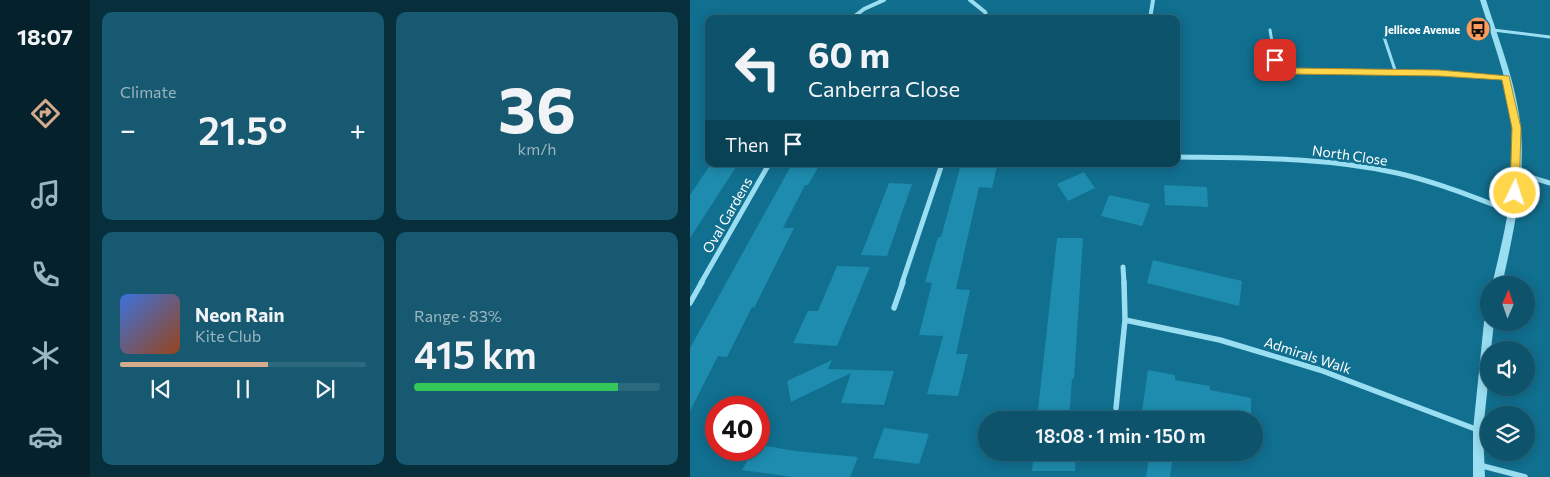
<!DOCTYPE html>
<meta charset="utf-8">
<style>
:root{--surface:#0d536b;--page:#165971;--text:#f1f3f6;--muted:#9ab6c1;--line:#2d697e;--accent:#d6ab8b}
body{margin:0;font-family:Commissioner,sans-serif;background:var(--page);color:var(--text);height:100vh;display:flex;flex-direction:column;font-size:19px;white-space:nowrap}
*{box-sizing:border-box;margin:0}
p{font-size:16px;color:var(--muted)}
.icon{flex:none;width:28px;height:28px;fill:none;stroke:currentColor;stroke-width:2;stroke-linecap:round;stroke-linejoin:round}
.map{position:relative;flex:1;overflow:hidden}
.side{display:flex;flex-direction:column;gap:12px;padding:12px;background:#072e3b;width:600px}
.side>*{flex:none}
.guide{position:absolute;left:15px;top:15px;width:475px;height:152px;border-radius:10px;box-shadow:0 2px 12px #0003,0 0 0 1px var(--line);background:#0d536b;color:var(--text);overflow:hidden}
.needle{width:32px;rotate:2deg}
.tools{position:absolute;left:790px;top:276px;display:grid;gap:10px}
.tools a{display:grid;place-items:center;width:55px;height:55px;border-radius:50%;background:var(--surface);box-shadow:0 2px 12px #0003,0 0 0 1px var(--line);font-size:25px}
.speed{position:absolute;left:15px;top:396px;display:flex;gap:10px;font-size:25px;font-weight:700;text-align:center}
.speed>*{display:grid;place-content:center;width:65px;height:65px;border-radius:50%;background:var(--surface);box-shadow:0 2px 12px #0003,0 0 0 1px var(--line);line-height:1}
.speed .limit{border:8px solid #d22;background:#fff;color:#111}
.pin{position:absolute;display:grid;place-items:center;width:42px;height:42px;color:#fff;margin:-21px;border-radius:10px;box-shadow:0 2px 8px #0006}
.me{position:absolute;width:55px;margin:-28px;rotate:4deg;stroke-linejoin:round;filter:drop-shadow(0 0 4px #0008)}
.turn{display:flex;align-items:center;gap:18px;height:105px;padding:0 20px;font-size:22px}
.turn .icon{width:65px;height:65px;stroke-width:2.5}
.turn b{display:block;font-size:35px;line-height:42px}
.then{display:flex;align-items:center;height:48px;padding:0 20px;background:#0003;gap:10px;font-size:19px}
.big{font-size:38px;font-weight:600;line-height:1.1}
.side .card{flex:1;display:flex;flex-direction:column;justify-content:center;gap:8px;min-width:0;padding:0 18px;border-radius:10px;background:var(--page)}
.side .dial{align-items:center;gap:0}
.dial b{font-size:65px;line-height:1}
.song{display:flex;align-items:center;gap:15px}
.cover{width:60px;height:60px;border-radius:8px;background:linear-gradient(135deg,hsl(220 70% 55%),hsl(20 70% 35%))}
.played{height:5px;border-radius:2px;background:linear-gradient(90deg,var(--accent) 60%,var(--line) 60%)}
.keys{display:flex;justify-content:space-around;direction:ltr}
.heat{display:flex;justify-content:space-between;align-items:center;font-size:28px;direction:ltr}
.charge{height:8px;border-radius:4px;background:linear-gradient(90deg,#34c759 83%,var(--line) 0)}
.side .tiles{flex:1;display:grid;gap:12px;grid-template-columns:repeat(2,1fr)}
.trip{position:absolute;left:288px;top:411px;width:285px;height:50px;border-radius:25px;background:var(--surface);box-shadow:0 2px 12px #0003,0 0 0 1px var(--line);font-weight:600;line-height:50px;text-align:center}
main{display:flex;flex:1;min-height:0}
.dock{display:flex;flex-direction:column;width:90px;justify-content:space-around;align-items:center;background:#05212b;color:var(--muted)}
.dock .icon{width:35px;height:35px}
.dock .selected{color:var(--accent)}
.dock b{font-size:22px;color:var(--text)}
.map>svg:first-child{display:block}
.building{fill:#1e8cae}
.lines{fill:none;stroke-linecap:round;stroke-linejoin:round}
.service{stroke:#9adef2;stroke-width:3}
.minor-far2{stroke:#9adef2;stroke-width:4}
.minor-far1{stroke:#9adef2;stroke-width:5}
.minor{stroke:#9adef2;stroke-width:5.5}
.tertiary{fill:#9adef2;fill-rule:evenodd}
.route{fill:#ffd54a;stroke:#a68a30}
.labels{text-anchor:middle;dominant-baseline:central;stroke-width:5;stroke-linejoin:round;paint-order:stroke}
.far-poi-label{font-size:11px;font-weight:bold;fill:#fff;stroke:#116f8f;text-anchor:end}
.street-label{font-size:14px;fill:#fff;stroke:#116f8f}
</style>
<main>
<nav class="dock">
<b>18:07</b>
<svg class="icon selected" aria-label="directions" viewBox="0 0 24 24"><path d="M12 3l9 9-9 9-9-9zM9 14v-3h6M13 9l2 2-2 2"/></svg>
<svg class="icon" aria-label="music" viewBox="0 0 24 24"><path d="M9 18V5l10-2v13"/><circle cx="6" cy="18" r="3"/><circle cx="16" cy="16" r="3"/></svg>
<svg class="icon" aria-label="phone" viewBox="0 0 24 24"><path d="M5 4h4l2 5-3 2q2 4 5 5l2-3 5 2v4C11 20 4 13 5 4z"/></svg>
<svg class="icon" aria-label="climate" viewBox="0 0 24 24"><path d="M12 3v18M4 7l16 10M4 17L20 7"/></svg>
<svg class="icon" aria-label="car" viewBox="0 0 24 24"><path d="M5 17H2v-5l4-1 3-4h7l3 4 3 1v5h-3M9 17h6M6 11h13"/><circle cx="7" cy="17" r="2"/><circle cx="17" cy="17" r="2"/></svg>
</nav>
<section class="side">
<div class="tiles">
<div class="card"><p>Climate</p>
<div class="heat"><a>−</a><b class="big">21.5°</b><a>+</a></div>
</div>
<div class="card dial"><b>36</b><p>km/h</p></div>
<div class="card">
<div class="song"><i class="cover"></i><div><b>Neon Rain</b><p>Kite Club</p></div></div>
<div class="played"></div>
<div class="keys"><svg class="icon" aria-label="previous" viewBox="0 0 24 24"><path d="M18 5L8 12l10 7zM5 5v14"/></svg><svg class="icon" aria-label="pause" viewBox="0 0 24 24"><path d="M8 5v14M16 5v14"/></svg><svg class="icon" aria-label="next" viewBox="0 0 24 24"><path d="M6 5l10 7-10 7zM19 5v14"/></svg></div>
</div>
<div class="card"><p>Range · 83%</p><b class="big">415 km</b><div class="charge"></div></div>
</div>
</section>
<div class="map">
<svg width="860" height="477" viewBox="0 0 860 477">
<rect width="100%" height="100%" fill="#116f8f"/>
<!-- building -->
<path class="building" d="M21 164H48L0 238V195Z
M102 164H130L118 185H115L93 228H104L64 308 62 307 37 357 28 356 0 411V348Z
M271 164 307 166 302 188 289 187 266 289 280 290 266 354H278L268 396 237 394 253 336 229 335 242 283 235 282 248 237H251Z
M394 172 405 188 378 201 367 184Z
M199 183 222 184 197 256 171 255Z
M474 185 517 187 518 207 475 205Z
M419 195 460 204 452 226 411 216Z
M367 238H393L384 379H382L379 419H347Z
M463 260 552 281 549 306 457 283Z
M147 266 180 267 147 346 103 343 118 311H128Z
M142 360 138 369 204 371 194 405 151 403 161 373 101 402 97 381Z
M458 370 485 375V380L520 386V390L561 398V420H519L480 412V417L452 411Z
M194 428 239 434 229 464 183 458Z
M69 445 106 451 168 457 160 477H102L52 470 63 450H69Z
M344 452H386L385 471H342Z
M460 452 483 457 480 477H456Z"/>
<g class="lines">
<!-- service -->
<path class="service" d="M580 30 585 59 601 71 749 73 816 78
M803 30 860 37
M694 37 706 73"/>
<!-- minor-far2 -->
<path class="minor-far2" d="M280 0 295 12 297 19
M161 19 174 9 194 0
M460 19 463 0"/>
<!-- minor-far1 -->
<path class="minor-far1" d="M486 157C560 158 634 157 707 173 747 182 785 198 823 212
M827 173 860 183
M433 267 434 283
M11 283 79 164
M212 283 252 164"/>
<!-- minor -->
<path class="minor" d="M0 303 12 282
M204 308 213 282
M435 320 530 340 630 370 788 430
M426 408 435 320 434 282
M789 465 835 477"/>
<!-- tertiary -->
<path class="tertiary" d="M790 0H796C808 38 823 75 829 114 838 171 824 230 812 285H802C815 230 830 171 822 114 816 75 802 38 790 0Z
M799 318V322H804L801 350H799V375L793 430 795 477H783V430L794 322 796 319Z"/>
</g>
<!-- route -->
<path class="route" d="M585 57 603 68 749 70 819 76 831 128 829 196 825 197 820 193 822 128 812 80 749 76 601 74 582 61 580 60Z"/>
<!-- icons -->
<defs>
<symbol id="bus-disc" viewBox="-11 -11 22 22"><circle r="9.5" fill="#ff9c5b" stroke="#116f8f"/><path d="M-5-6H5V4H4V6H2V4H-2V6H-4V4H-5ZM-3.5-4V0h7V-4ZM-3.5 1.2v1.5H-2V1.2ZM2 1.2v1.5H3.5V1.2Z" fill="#111"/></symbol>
</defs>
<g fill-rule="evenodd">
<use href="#bus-disc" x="774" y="15" width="28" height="28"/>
</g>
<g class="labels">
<!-- far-poi labels -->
<g class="far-poi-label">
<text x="770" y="29">Jellicoe Avenue</text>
</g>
<!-- street labels -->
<g class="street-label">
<text transform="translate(660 155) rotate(8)">North Close</text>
<text transform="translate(37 215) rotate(-60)">Oval Gardens</text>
<text transform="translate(618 355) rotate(18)">Admirals Walk</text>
</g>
</g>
</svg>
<div class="tools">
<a><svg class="needle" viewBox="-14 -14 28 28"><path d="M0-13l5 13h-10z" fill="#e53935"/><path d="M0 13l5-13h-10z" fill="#9ab6c1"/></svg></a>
<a><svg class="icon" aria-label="sound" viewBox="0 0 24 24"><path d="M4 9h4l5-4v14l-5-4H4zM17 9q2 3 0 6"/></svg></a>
<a><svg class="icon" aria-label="layers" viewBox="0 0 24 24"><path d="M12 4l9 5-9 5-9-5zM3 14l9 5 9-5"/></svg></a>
</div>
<div class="speed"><div class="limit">40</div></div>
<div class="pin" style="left:585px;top:60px;background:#d93025"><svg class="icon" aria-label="arrive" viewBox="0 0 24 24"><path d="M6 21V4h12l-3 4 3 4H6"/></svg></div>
<svg class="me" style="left:825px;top:193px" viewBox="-20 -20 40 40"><circle r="17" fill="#ffd54a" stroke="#fff" stroke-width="3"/><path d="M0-11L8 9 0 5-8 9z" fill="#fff"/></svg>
<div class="trip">18:08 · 1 min · 150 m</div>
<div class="guide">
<div class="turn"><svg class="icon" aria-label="left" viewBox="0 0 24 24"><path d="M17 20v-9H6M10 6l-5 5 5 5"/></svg><div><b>60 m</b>Canberra Close</div></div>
<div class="then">Then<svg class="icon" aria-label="arrive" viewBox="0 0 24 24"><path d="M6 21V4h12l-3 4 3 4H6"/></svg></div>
</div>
</div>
</main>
